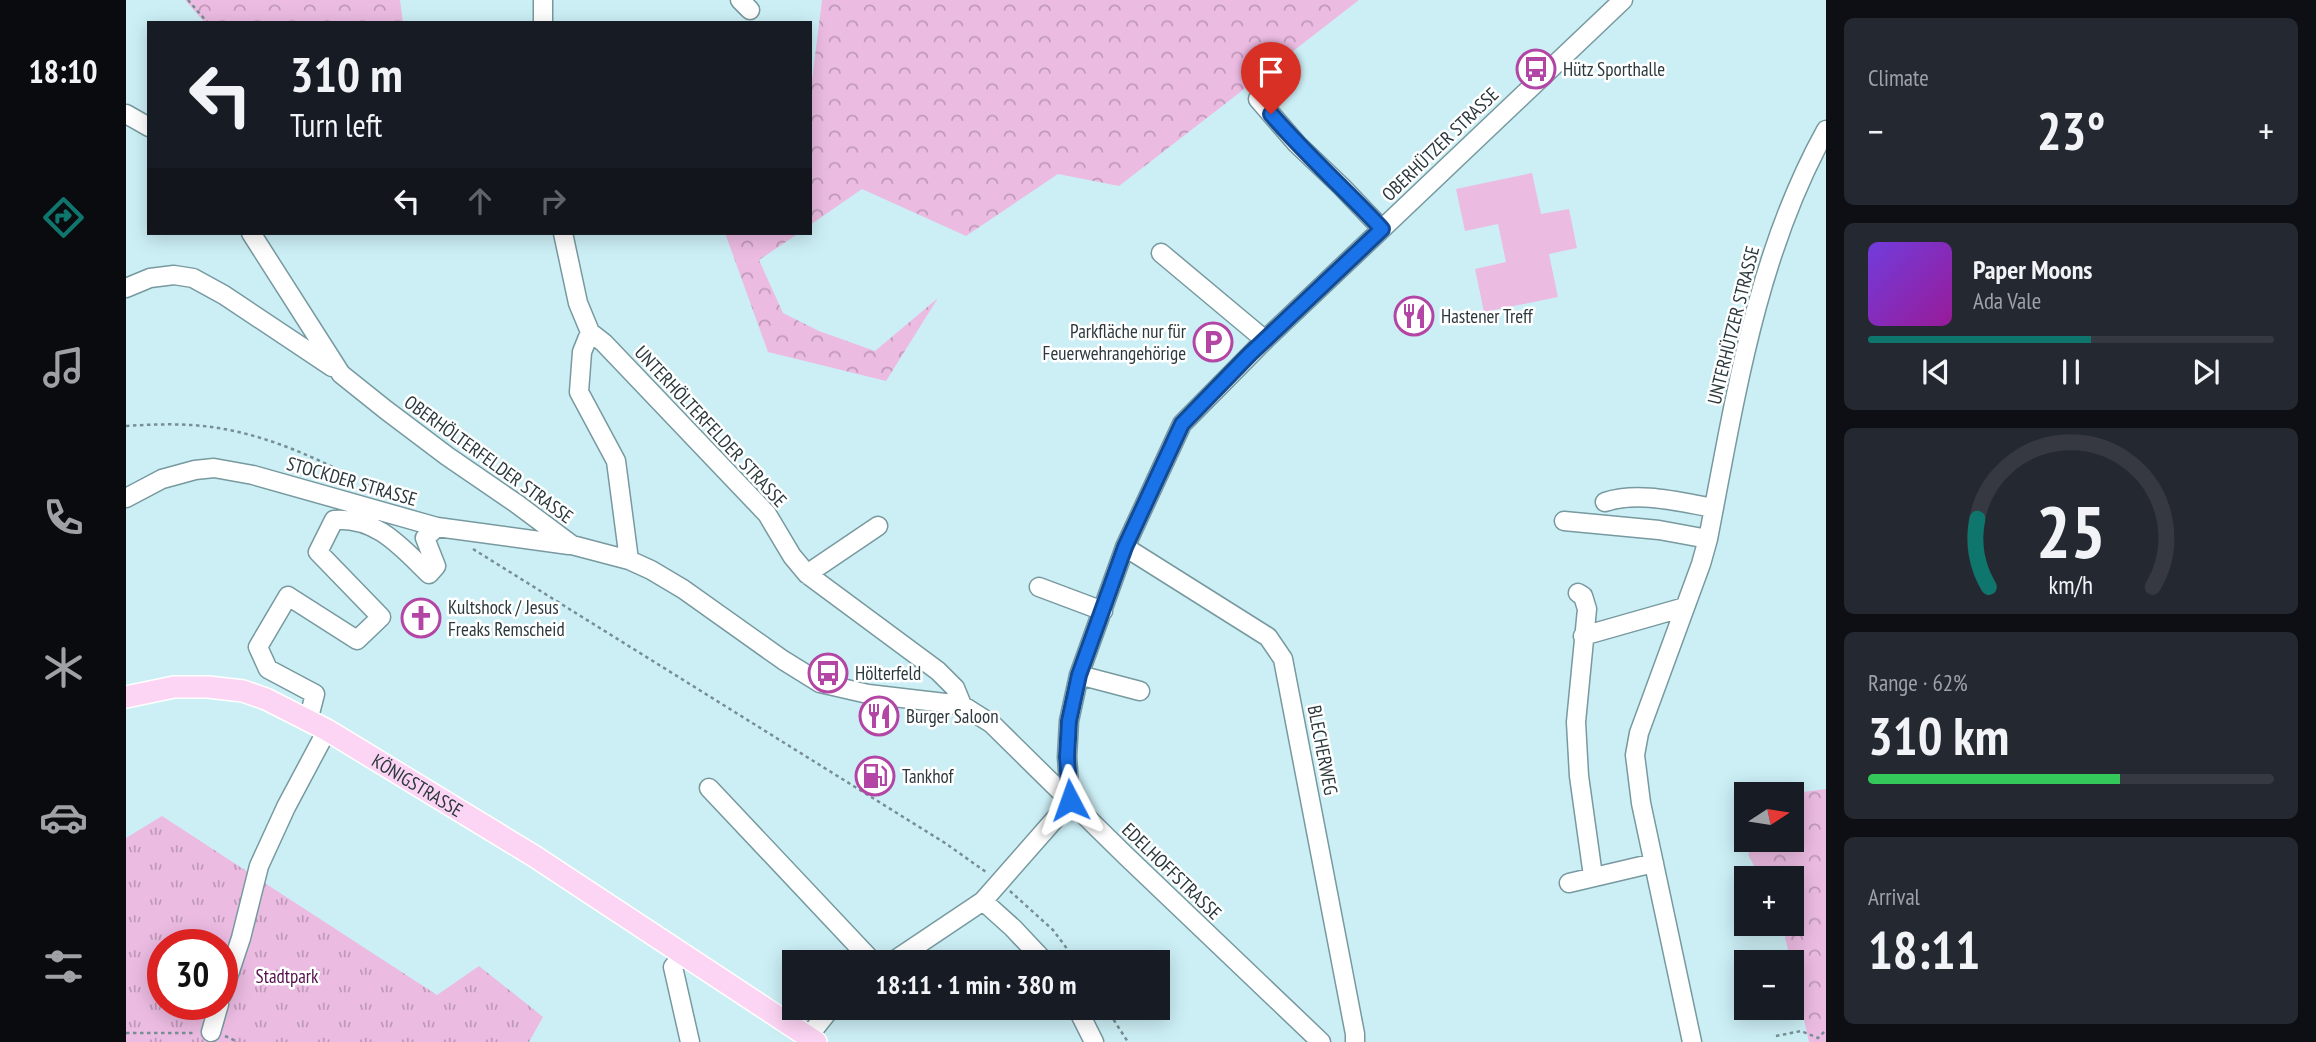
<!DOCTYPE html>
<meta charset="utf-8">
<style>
:root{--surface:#171b24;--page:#242831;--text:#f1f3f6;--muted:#9ea1a6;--line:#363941;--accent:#0f766e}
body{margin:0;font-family:"PT Sans Narrow",sans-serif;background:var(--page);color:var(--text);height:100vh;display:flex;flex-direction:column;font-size:26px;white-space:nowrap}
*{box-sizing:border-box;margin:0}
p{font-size:23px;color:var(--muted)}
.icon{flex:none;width:38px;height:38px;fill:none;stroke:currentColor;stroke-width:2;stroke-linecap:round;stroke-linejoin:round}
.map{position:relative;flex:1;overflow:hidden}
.drawer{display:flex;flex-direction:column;gap:18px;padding:18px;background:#0d0f14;width:490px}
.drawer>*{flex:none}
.banner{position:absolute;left:21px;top:21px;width:665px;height:214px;border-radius:0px;box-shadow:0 4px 18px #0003;background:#171b24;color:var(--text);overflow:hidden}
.needle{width:46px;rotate:78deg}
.buttons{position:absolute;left:1608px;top:782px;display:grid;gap:14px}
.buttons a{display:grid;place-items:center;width:70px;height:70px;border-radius:0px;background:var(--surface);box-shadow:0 4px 18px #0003;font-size:35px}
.speed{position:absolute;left:21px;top:929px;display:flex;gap:14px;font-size:35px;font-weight:700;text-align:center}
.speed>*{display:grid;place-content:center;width:91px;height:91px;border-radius:50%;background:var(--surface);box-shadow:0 4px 18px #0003;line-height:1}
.speed .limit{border:10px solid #d22;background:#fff;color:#111}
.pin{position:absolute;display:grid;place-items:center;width:60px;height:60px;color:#fff;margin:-72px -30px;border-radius:50% 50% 50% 0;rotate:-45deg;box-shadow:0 0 7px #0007}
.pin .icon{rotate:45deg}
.me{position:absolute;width:77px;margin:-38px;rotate:356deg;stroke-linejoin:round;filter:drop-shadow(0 0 5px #0008)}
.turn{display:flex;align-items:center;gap:24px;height:147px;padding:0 28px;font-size:32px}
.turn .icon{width:91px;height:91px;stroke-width:2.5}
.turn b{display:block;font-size:49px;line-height:60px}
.lanes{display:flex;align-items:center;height:66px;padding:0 28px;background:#0003;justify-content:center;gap:35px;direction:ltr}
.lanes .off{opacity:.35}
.big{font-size:52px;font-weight:700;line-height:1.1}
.drawer .card{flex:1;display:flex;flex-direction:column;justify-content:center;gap:10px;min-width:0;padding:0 24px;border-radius:10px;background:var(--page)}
.drawer .dial{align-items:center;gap:0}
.dial svg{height:182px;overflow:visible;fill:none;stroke:var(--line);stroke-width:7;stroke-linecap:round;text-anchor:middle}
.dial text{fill:var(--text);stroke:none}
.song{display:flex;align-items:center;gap:21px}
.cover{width:84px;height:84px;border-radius:10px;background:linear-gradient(135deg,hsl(260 70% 55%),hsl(300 70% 35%))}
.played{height:7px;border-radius:4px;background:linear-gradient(90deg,var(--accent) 55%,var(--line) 55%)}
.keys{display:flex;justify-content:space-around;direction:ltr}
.heat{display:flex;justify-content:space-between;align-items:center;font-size:38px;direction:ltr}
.charge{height:10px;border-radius:5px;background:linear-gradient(90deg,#34c759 62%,var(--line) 0)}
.trip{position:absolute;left:656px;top:950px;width:388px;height:70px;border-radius:0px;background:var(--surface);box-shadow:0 4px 18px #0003;font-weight:700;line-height:70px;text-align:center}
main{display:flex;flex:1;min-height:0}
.dock{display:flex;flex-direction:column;width:126px;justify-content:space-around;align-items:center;background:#090b0e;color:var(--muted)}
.dock .icon{width:49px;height:49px}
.dock .selected{color:var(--accent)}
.dock b{font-size:32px;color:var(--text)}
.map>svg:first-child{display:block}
.grass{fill:#ecbbe2}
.forest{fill:url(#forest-crowns)}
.park{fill:url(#park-tufts);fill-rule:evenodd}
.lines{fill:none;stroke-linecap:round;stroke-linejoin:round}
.minor-casing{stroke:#77999f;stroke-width:21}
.major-casing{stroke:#fff;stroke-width:24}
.path{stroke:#778f94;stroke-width:2.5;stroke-dasharray:3.5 3.5;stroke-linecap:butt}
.minor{stroke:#fff;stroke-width:18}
.major{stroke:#fcd5f4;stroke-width:21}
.route-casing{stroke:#114b97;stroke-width:18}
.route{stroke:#1a73e8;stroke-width:12}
.labels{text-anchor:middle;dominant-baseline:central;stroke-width:5;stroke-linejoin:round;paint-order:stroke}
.poi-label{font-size:19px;fill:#2b393c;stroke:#fff;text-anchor:start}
.street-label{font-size:19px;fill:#2b393c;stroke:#fff}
.park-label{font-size:19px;fill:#54104c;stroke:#fff}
</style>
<main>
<nav class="dock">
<b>18:10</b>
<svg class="icon selected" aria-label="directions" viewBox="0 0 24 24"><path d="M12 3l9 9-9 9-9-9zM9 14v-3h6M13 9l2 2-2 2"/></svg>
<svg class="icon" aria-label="music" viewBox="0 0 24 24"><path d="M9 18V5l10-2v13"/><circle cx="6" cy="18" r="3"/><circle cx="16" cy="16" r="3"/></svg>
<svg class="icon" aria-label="phone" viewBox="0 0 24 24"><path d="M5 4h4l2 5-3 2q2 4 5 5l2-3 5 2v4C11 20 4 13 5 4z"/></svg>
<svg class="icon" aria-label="climate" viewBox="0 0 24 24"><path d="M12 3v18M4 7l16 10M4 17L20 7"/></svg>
<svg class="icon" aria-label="car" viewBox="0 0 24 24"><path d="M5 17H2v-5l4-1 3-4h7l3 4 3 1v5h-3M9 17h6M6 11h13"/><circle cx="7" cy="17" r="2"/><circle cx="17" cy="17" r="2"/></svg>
<svg class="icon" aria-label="filters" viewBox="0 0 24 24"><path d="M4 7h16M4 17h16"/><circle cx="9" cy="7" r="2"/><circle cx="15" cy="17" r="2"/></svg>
</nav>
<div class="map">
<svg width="1700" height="1042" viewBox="0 0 1700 1042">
<defs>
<pattern id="forest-crowns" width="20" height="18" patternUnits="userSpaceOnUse" patternTransform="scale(1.75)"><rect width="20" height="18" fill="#ecbbe2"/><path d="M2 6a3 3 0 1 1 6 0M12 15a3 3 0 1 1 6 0" fill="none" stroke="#bf99b8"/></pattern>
<pattern id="park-tufts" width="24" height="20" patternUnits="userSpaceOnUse" patternTransform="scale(1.75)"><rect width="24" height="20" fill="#ecbbe2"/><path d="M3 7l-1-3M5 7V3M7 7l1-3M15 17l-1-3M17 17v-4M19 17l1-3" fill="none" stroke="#bf99b8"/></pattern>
</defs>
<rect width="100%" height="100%" fill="#cceff6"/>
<!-- grass -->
<path class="grass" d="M1406 173 1415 214 1443 209 1451 248 1423 254 1432 297 1358 312 1349 269 1380 262 1372 224 1339 231 1330 189Z"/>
<!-- forest -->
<path class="forest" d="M59 0H274L277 23H79Z
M696 0H1233L993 186 932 174 840 236 736 189 684 225V96Z
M599 233H673L633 260 657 313 693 331 749 351 812 298 760 381 642 352Z
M1700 789V1042H1683L1656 924H1666V878H1634L1622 854 1631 840H1666V794H1662Z"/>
<!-- park -->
<path class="park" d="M36 816 311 995 353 966 417 1017 403 1042H0V838ZM37 945H96V1004H37Z"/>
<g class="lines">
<defs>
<path id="minor" d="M417 0V23
M614 0 624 10
M1132 99 1171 144 1216 187 1256 229
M0 114 23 127
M125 233 215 374 260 410 321 456 391 504 446 545 503 560 525 570 557 589 657 660 694 683 742 694 836 705 866 724 999 855 1195 1042
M437 233 452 303 464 332 478 343 641 514 666 556 681 574 812 671 829 688 836 705
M1035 253 1139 340
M0 288 24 278 48 275 67 278 98 295 206 367
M464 332 456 352 453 392 490 461 503 560
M0 498 36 479 69 470 88 468 127 475 311 527 443 545
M1479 502C1513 491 1553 502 1588 508
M1438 521 1533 530 1582 539
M999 547 1142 637 1157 659 1229 1034V1042
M681 574 752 526
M913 587 977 611
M1452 593 1457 596 1461 609 1450 722 1453 776 1467 876
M1457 636 1559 607
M953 675 1014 691
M182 721 189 694 142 669 132 647 162 596 231 640 255 617 192 552 208 520C251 517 275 547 303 574L310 566 299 538 311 527
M583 788 747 962
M944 799 941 757 943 721 953 675 999 547 1056 424 1139 340 1497 0
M1443 883 1528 863
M857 901 887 928 919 962
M558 954 547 967 564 1042
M766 962 857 901 936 811 944 799
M96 995 115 938 133 866 160 807 201 730
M951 1008 968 1042
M85 1032 93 1004
M682 1037 705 1008
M1566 1042 1515 803 1509 755 1513 733 1575 564 1582 539C1609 399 1630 256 1700 130"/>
<g id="major">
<path id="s1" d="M0 697 48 687H82L117 691 140 699 201 730 408 856 690 1042"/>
</g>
</defs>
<!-- minor casing -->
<use href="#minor" class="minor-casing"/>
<!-- major casing -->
<use href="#major" class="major-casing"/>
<!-- path -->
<path class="path" d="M62 0 82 23
M0 426C30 424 62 423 92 428 150 437 208 466 258 494
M347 549 819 843 860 872
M884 891 927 930 951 962
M980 1008 1002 1042
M0 1033H68
M99 1036 112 1042
M1650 1036 1675 1031 1692 1038 1700 1030"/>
<!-- minor -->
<use href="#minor" class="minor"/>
<!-- major -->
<use href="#major" class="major"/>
</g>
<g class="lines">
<defs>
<path id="route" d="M944 800 941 757 943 721 953 675 999 547 1056 424 1124 354 1256 229C1220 190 1180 155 1145 114"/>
</defs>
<!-- route casing -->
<use href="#route" class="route-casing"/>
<!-- route -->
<use href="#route" class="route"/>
</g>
<!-- icons -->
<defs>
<symbol id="bus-ring" viewBox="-11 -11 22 22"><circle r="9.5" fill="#fff" stroke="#b345a4" stroke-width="1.5"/><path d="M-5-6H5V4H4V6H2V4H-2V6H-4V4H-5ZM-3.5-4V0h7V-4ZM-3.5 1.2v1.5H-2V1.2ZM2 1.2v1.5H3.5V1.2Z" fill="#b345a4"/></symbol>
<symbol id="restaurant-ring" viewBox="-11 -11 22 22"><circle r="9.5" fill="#fff" stroke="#b345a4" stroke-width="1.5"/><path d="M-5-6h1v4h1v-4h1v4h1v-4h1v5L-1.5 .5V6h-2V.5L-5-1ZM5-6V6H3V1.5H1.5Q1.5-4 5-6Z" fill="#b345a4"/></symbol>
<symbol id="parking-ring" viewBox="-11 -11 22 22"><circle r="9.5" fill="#fff" stroke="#b345a4" stroke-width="1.5"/><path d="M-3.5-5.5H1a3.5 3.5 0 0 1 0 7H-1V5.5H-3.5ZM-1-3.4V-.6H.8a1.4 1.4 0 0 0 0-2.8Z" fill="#b345a4"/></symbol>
<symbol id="church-ring" viewBox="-11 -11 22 22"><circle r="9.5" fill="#fff" stroke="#b345a4" stroke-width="1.5"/><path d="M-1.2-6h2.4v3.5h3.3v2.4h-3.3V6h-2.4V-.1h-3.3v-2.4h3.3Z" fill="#b345a4"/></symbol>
<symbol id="fuel-ring" viewBox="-11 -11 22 22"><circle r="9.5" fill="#fff" stroke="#b345a4" stroke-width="1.5"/><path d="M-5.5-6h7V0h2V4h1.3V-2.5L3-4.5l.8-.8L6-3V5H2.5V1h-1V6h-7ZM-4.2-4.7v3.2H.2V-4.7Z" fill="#b345a4"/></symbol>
</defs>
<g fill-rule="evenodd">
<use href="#bus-ring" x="1388" y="47" width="44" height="44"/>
<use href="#restaurant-ring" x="1266" y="294" width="44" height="44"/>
<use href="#parking-ring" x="1065" y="320" width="44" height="44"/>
<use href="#church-ring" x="273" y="596" width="44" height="44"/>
<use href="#bus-ring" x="680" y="651" width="44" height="44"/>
<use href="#restaurant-ring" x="731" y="694" width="44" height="44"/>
<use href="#fuel-ring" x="727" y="754" width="44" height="44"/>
</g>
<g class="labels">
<!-- poi labels -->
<g class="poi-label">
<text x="1437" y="69">Hütz Sporthalle</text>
<text x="1315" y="316">Hastener Treff</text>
<text x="1060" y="331" text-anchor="end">Parkfläche nur für<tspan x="1060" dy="22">Feuerwehrangehörige</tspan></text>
<text x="322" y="607">Kultshock / Jesus<tspan x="322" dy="22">Freaks Remscheid</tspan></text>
<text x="729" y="673">Hölterfeld</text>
<text x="780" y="716">Burger Saloon</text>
<text x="776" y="776">Tankhof</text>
</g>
<!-- street labels -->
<g class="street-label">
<text transform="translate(1314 144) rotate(-44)">OBERHÜTZER STRASSE</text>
<text transform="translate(1607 325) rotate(-76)">UNTERHÜTZER STRASSE</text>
<text transform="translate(585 426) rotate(47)">UNTERHÖLTERFELDER STRASSE</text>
<text transform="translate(363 459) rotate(36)">OBERHÖLTERFELDER STRASSE</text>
<text transform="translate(226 481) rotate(16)">STOCKDER STRASSE</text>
<text transform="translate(1197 750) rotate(79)">BLECHERWEG</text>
<text stroke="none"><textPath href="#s1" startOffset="317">KÖNIGSTRASSE</textPath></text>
<text transform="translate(1046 871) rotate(44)">EDELHOFFSTRASSE</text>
</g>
<!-- park labels -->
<g class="park-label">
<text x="161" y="976">Stadtpark</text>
</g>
</g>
</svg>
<div class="buttons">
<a><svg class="needle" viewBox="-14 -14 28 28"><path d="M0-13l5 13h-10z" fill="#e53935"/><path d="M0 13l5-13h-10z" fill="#9ea1a6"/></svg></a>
<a>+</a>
<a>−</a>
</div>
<div class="speed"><div class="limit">30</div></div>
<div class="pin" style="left:1145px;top:114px;background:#d93025"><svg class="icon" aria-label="arrive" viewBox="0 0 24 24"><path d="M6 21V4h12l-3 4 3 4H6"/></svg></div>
<svg class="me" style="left:944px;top:800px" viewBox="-20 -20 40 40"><path d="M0-17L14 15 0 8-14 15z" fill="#1a73e8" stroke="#fff" stroke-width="4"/></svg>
<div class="trip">18:11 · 1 min · 380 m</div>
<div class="banner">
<div class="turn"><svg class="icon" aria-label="left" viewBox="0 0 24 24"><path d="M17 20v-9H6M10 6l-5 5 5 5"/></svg><div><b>310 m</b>Turn left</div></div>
<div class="lanes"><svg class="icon" aria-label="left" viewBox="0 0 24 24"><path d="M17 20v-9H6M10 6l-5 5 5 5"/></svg><svg class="icon off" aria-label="ahead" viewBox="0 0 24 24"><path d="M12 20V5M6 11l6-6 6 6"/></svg><svg class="icon off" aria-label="right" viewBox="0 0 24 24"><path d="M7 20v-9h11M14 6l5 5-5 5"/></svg></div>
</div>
</div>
<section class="drawer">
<div class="card"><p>Climate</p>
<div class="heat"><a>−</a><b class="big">23°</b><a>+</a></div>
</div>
<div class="card">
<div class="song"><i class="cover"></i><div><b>Paper Moons</b><p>Ada Vale</p></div></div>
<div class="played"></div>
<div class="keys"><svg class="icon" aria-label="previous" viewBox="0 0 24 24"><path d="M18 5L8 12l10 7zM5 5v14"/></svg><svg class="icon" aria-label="pause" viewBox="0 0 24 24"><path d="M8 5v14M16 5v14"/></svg><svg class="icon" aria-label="next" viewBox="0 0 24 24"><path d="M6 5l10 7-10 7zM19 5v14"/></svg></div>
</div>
<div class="card dial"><svg viewBox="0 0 100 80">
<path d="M14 69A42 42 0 1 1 86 69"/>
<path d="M14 69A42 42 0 0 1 9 39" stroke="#0f766e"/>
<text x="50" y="56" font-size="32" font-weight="700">25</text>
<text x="50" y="72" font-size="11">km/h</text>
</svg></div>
<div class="card"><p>Range · 62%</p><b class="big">310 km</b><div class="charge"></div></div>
<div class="card"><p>Arrival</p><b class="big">18:11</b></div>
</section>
</main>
